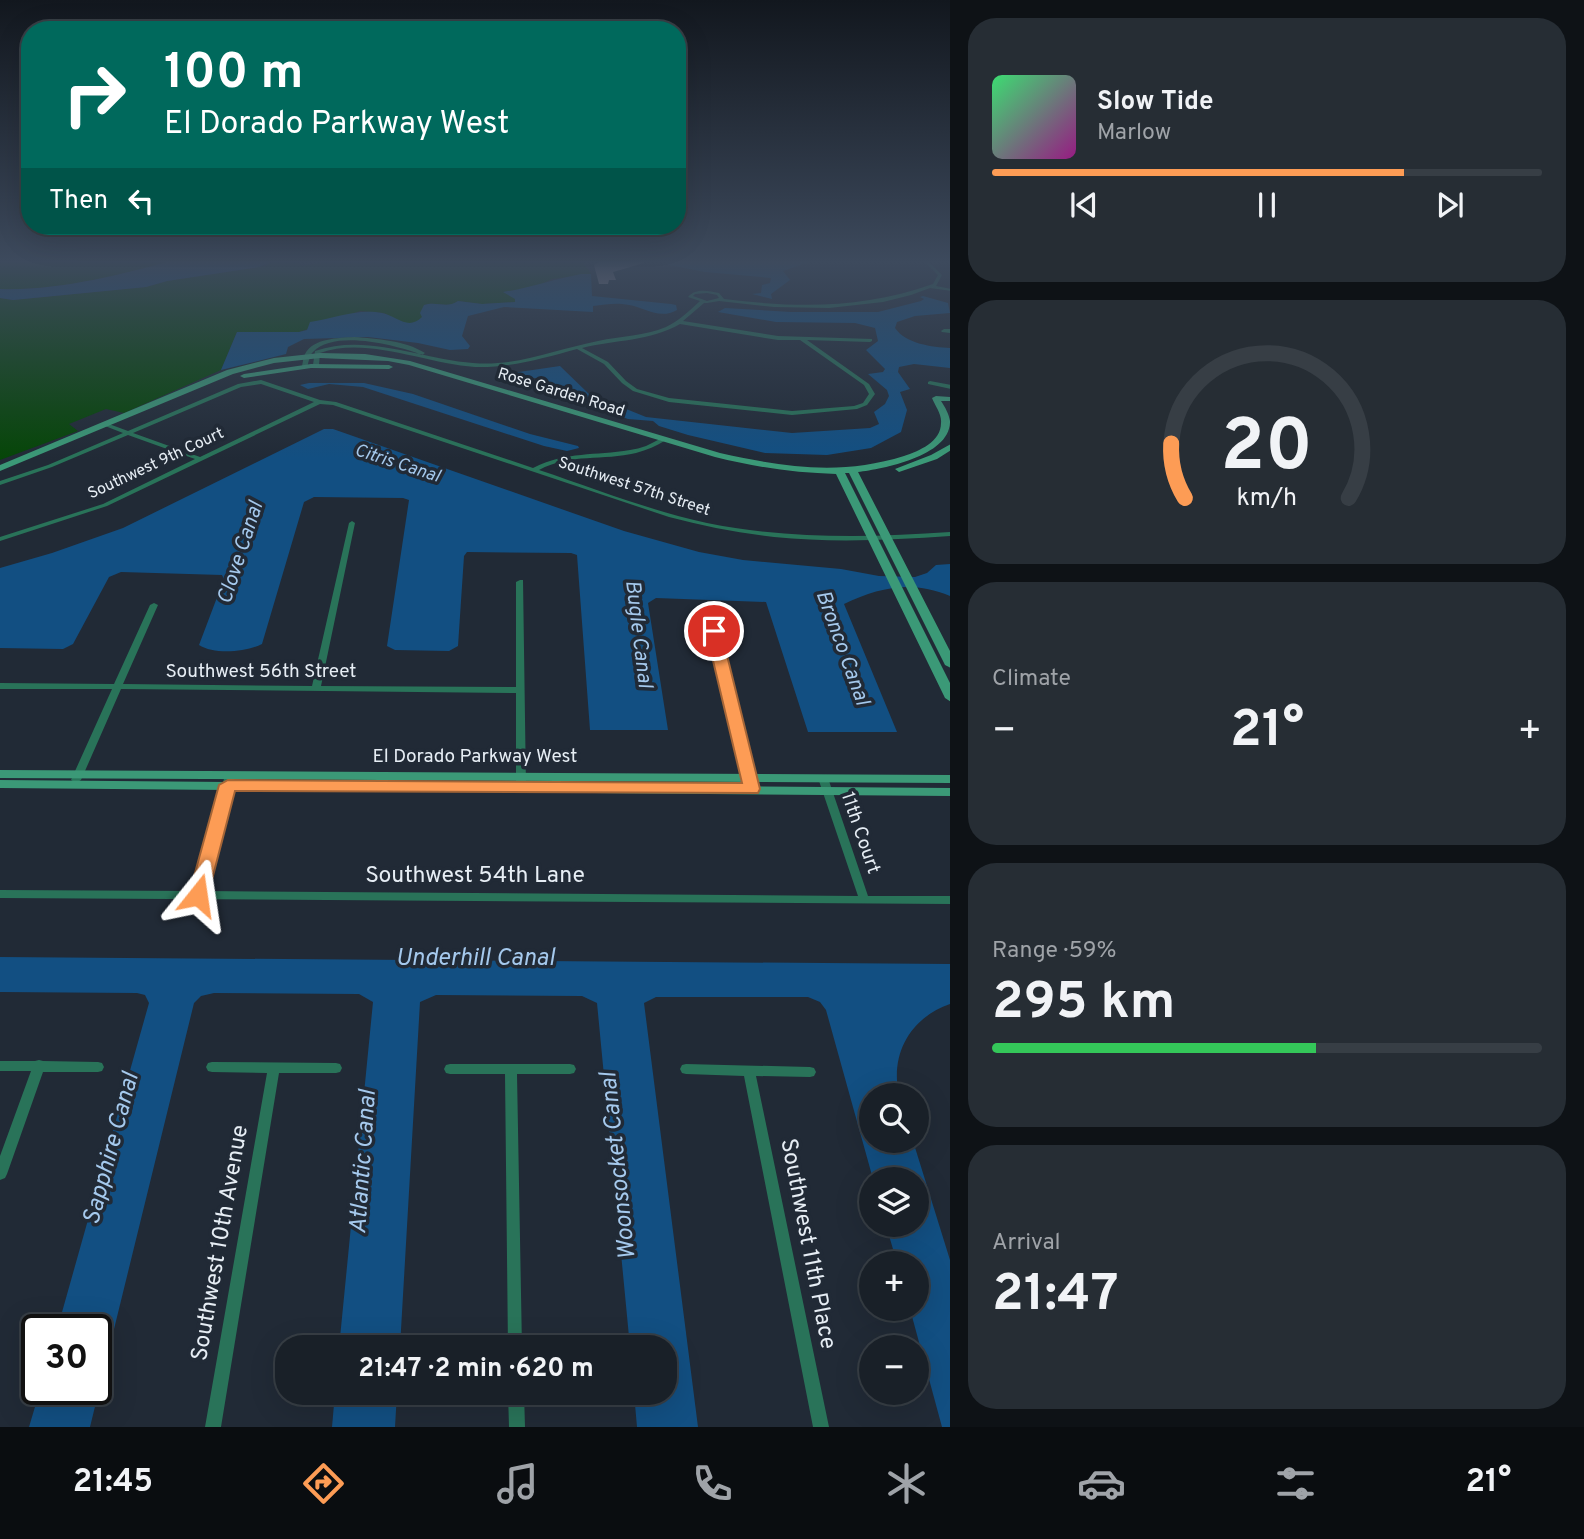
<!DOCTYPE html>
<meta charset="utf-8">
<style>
:root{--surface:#192028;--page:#262d34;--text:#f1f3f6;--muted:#9fa3a8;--line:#373e45;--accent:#fd9c55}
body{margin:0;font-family:Overpass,sans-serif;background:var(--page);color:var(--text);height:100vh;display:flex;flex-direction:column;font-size:26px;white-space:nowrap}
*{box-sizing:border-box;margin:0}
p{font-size:23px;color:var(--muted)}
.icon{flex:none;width:38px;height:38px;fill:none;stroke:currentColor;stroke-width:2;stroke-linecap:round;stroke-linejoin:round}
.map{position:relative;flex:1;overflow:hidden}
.panel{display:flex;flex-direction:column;gap:18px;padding:18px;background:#0e1216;width:634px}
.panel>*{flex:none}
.top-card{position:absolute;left:21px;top:21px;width:665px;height:214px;border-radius:28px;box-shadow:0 7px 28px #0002,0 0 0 2px var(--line);background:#00695c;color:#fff;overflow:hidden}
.tools{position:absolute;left:859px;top:1083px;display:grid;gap:14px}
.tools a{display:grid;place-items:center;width:70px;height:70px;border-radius:50%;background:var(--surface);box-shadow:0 7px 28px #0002,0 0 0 2px var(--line);font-size:35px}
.speed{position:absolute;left:21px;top:1314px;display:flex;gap:14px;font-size:35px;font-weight:700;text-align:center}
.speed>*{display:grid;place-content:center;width:91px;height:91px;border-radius:50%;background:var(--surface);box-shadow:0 7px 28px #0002,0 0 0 2px var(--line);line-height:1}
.speed .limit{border:4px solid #111;border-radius:10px;background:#fff;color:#111}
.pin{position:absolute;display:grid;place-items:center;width:60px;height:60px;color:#fff;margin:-30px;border:4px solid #fff;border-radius:50%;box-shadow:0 2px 7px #0007}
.me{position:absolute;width:77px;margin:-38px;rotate:15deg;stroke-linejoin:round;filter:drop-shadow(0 0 5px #0008)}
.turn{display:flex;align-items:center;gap:24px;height:147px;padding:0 28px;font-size:32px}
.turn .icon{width:91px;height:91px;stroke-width:2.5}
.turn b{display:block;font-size:49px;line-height:60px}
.then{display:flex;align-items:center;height:66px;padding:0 28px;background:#0003;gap:14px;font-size:26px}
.big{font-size:52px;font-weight:700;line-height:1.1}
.panel .card{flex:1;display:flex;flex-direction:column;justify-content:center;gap:10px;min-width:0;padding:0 24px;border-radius:28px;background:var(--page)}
.panel .dial{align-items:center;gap:0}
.dial svg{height:182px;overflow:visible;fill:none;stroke:var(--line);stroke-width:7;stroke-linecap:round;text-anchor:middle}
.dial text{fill:var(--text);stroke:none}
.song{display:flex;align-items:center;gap:21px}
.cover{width:84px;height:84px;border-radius:10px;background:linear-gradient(135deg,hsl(140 70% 55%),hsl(310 70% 35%))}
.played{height:7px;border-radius:4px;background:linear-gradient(90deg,var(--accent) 75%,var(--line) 75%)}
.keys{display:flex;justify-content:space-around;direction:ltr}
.heat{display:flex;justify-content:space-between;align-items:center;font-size:38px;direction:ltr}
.charge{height:10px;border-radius:5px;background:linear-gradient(90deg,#34c759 59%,var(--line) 0)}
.trip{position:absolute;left:275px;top:1335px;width:402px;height:70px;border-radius:28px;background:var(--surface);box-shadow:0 7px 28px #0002,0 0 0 2px var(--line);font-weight:700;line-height:70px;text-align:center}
.dock{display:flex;height:112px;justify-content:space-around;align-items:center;background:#0a0d10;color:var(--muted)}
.dock .icon{width:49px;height:49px}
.dock .current{color:var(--accent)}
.dock b{font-size:32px;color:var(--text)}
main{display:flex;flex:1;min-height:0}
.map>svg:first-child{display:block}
.green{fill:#064608}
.water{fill:#124f82}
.building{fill:#ab9ba6}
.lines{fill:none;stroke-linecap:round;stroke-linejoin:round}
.street{fill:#297359;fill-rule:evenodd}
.secondary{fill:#3b9977;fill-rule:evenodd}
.route{fill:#fd9c55;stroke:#a46537;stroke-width:2}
.labels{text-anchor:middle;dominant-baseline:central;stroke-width:7;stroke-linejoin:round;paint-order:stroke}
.far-street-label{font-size:16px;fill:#e6edf4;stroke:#212a36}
.far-water-label{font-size:18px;font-style:italic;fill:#a5c9ed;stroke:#212a36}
.street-label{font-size:19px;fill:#e6edf4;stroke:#212a36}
.water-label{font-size:21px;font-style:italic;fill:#a5c9ed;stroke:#212a36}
.near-street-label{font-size:23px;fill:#e6edf4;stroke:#212a36}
.near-water-label{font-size:24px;font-style:italic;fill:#a5c9ed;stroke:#212a36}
</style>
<main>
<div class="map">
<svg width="951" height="1427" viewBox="0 0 951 1427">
<rect width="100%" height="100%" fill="#212a36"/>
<!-- green -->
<path class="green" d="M0 260H175C120 275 57 291 0 289Z
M275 260H296L302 266 323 262 396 260H582L591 274 552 279 533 288 504 292 516 299 515 302 482 304 458 301C447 309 437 301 424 305L423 317 418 322 404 324 384 313 360 311 299 332H237L221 370 124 413 106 409 69 424 78 431 0 460V298L13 300 146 287 167 281 265 266Z"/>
<!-- water -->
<path class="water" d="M175 260H275L259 267 167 281 146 287 13 300 0 298V289C58 291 119 275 175 260Z
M670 260H815L783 271 790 280 771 294 772 299 752 294 761 293 762 285 770 283 771 278 705 272 669 265 667 263Z
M581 274H591L592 296 671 304 676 305 677 310C658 321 643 305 622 304 613 303 603 305 593 306V312L504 307 468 316 462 336 470 346 468 349 450 350 418 343 368 337 304 339 288 347 286 354 221 370 237 332H299L307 330 310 322C334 318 359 308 382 313 397 316 408 331 422 317L420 313 424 305C437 301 447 309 458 301L482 304 515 302V299L503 292C530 288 555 279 581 274Z
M923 296 948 303 950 313 915 316 897 322 895 328C906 344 932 347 950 348V368L914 364 899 367 898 372 910 389 900 392 907 410 901 432 871 448 827 455 765 453 688 435 659 426 653 421 628 419 554 393 553 385 545 379 513 376 512 373 560 366 589 394 646 417 792 433 870 428 879 424 874 412 885 404 889 396 887 390 868 374 883 372 885 369 866 350 878 341 875 328 855 323 776 322 718 312 725 308 791 312H878L921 301 924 299 920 297Z
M309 383H364L413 394 530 434 578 446 579 448 567 451 544 446 363 387 329 384 308 389 300 385Z
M324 429H333L624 531 699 552 743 560 841 569 879 576 915 577 927 573 936 565 950 564V596C912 580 880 587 844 604L897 732H808L766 602 656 598 648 603 668 730H590L577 555 571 553 467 552 464 556 458 646 449 651 395 650 387 646 409 500 403 498 314 497 304 502 262 644C247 652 214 655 199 645L224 579 222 575 121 572 109 577 73 644 63 649 0 648V568L52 553 123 528Z
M0 957 950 964V1004C910 1018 890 1054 899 1095L872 1096V1141H913L950 1260V1427H942L910 1309H917V1264L897 1263 886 1225H917V1180L873 1179 826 1010 820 1002 808 997H656L644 1003 698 1427H637L634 1393H665V1348L630 1347 597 1003 582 996 436 995 420 1002 400 1347 339 1348 373 1002 359 994 214 993 201 996 194 1003 90 1427H29L40 1390H96V1330H57L149 1003 145 995 137 993 0 992Z
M335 1393H397L395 1427H332Z"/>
<!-- building -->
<path class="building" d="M600 261 644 262V263L613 272 616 280H609L608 284H599L594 265Z"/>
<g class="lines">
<!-- street -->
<path class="street" d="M923 260H927L942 275 936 286 951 289V291L930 288 911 295 883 302 829 308 774 307 719 301 707 303H704L683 321 778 336 872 339V341L870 342 807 340 869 384 875 394 867 405 857 409 792 415 669 402 633 391 622 383 604 364 577 349C544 358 510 368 475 367 427 364 366 336 320 353L319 365 316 367 313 365 315 351C366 333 421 359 473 363 516 367 557 349 598 341 621 336 645 336 666 327 679 321 689 311 700 301L688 297C696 288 708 291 719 293L724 299C798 308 862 309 933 284L938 275ZM707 293 717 295 719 298 707 301 693 296 695 294ZM680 324 778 340H800L864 385 869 394 863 403 854 406 792 411 669 398 637 389 626 381 608 362 582 348C614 340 651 341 680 324Z
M944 329H951V333L942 332 941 331Z
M354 337C377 339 404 340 425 353L422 355C397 345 334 329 313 352 309 356 309 362 307 367L302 366C303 362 303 358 305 354 313 338 339 338 354 337Z
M261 380 320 400 336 402 533 468C567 451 595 456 630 450 635 449 641 448 646 446 653 443 659 438 666 438V440C656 446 647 450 636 453 603 461 571 453 539 470 593 488 651 511 707 523 787 539 869 538 951 532V536C892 540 833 543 774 537 738 533 703 526 669 517L333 405 320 404 107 506 0 541V537L103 504 195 459 128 435 52 467 0 485V481L48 465 123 433 105 426V424H109L128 431 238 384ZM261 384 314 402 200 457 133 433 241 387Z
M930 381 951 385V389L928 384V382Z
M352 521 355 523 321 686 516 687V582L520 580H523L526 787 524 789 521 790 516 787V693L121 689 81 780 76 783 71 780 112 689H0V683L114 684 150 605 154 603 158 605 123 684 312 686 349 523Z
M711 629H714L718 631 757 789 752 792 747 789 710 631Z
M230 772 235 775 204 891 858 896 818 778 823 775 828 778 868 896H951V904L0 898V890L194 891 225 775Z
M39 1060 43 1061 98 1062 102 1063 104 1067 102 1071 98 1072H43L7 1174 5 1178 0 1180V1156L31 1071H0V1061H35Z
M212 1062 336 1063 340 1064 342 1068 340 1072 336 1073H279L221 1427H205L267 1073 212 1072 208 1071 206 1067 208 1063Z
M450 1064H570L574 1065 576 1069 574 1073 570 1074H517L522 1348H508L505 1074H450L446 1073 444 1069 446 1065Z
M686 1064 810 1067 814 1068 816 1072 814 1076 810 1077 756 1076 829 1427H813L744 1076 686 1074 682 1073 680 1069 682 1065Z
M508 1393H524L525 1427H509Z"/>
<!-- secondary -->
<path class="secondary" d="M320 353 365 354 410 361 720 453C784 467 840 476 904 456 919 451 941 442 941 423 942 414 935 406 932 398L936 396 951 397V401H941C945 407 949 414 950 421 951 456 883 469 858 472L951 653V668L945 665 849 473H845L951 685V702L945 698 836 474C795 473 755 467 715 457L409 365 388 361 320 358 274 363 233 374 0 471V465L227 370 274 358Z
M311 364 389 365 393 367 389 369 311 368 244 378 240 376 244 374Z
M951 444V450L937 459 899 472 895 469 931 455Z
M0 770 951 775V783L0 778Z
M0 780 951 788V796L0 788Z"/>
</g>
<!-- sky -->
<linearGradient id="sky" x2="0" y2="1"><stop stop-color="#12171e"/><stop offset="0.57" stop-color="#3d4a5d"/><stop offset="1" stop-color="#3d4a5d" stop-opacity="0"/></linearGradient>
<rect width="951" height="459" fill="url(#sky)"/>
<!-- route -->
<path class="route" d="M714 627 721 631 760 789 758 793 235 791 208 895 205 900H191L189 895 219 785 228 780 742 783 706 631Z"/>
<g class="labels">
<!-- far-street labels -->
<g class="far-street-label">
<text transform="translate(561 393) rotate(17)">Rose Garden Road</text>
<text transform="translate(156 464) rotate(-25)">Southwest 9th Court</text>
<text transform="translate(634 487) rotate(18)">Southwest 57th Street</text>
</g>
<!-- far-water labels -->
<g class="far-water-label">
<text transform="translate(397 464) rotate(18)">Citris Canal</text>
</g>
<!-- street labels -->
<g class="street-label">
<text x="261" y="672">Southwest 56th Street</text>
<text x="475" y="757">El Dorado Parkway West</text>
<text transform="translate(860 833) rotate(71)">11th Court</text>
</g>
<!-- water labels -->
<g class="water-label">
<text transform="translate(241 553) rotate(-72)">Clove Canal</text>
<text transform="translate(638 634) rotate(83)">Bugle Canal</text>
<text transform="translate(842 648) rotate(70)">Bronco Canal</text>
</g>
<!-- near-street labels -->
<g class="near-street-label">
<text x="475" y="876">Southwest 54th Lane</text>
<text transform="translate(221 1243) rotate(-80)">Southwest 10th Avenue</text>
<text transform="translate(807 1244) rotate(79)">Southwest 11th Place</text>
</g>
<!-- near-water labels -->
<g class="near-water-label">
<text x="475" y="959">Underhill Canal</text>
<text transform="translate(112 1149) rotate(-75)">Sapphire Canal</text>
<text transform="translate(364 1162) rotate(-86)">Atlantic Canal</text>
<text transform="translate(619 1166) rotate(-96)">Woonsocket Canal</text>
</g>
</g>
</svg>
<div class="tools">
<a><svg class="icon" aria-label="search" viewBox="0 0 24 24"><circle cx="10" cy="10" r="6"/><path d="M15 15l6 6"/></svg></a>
<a><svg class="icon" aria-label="layers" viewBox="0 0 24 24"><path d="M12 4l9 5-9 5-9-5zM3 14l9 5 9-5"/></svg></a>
<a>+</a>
<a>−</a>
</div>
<div class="speed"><div class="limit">30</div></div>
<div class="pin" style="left:714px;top:631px;background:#d93025"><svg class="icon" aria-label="arrive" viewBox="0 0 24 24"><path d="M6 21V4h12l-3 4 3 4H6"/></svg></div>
<svg class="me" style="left:198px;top:895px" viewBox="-20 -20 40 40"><path d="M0-17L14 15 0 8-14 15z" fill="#fd9c55" stroke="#fff" stroke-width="4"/></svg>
<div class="trip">21:47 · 2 min · 620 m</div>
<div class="top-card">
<div class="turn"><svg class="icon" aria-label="right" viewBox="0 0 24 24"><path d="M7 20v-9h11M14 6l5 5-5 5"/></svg><div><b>100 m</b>El Dorado Parkway West</div></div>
<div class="then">Then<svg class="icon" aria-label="left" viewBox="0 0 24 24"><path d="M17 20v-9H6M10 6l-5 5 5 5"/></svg></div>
</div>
</div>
<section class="panel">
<div class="card">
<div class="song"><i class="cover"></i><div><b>Slow Tide</b><p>Marlow</p></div></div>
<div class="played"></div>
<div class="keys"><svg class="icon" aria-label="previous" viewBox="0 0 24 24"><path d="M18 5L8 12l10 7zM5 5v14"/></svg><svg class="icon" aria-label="pause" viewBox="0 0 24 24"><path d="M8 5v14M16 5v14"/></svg><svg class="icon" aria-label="next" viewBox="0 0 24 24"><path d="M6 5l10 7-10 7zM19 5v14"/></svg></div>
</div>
<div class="card dial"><svg viewBox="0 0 100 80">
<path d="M14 69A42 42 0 1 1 86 69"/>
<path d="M14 69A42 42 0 0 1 8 45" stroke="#fd9c55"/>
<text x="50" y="56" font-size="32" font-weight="700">20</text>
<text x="50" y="72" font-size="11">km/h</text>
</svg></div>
<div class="card"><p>Climate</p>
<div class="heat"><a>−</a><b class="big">21°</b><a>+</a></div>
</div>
<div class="card"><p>Range · 59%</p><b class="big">295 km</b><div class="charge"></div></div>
<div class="card"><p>Arrival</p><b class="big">21:47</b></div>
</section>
</main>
<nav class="dock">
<b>21:45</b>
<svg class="icon current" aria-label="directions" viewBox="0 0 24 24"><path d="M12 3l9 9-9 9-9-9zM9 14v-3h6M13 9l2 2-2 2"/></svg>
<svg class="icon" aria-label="music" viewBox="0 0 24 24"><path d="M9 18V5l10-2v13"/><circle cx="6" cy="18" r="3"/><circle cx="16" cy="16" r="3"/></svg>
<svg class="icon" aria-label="phone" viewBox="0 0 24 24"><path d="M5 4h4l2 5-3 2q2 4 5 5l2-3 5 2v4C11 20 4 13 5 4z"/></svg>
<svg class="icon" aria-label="climate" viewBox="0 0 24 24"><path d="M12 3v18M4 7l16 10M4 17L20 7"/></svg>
<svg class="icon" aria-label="car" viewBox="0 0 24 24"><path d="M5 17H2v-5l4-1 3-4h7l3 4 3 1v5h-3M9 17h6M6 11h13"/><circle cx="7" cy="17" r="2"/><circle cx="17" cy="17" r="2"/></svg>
<svg class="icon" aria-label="filters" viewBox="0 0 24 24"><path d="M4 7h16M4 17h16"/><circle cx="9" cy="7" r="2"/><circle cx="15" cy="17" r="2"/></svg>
<b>21°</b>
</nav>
